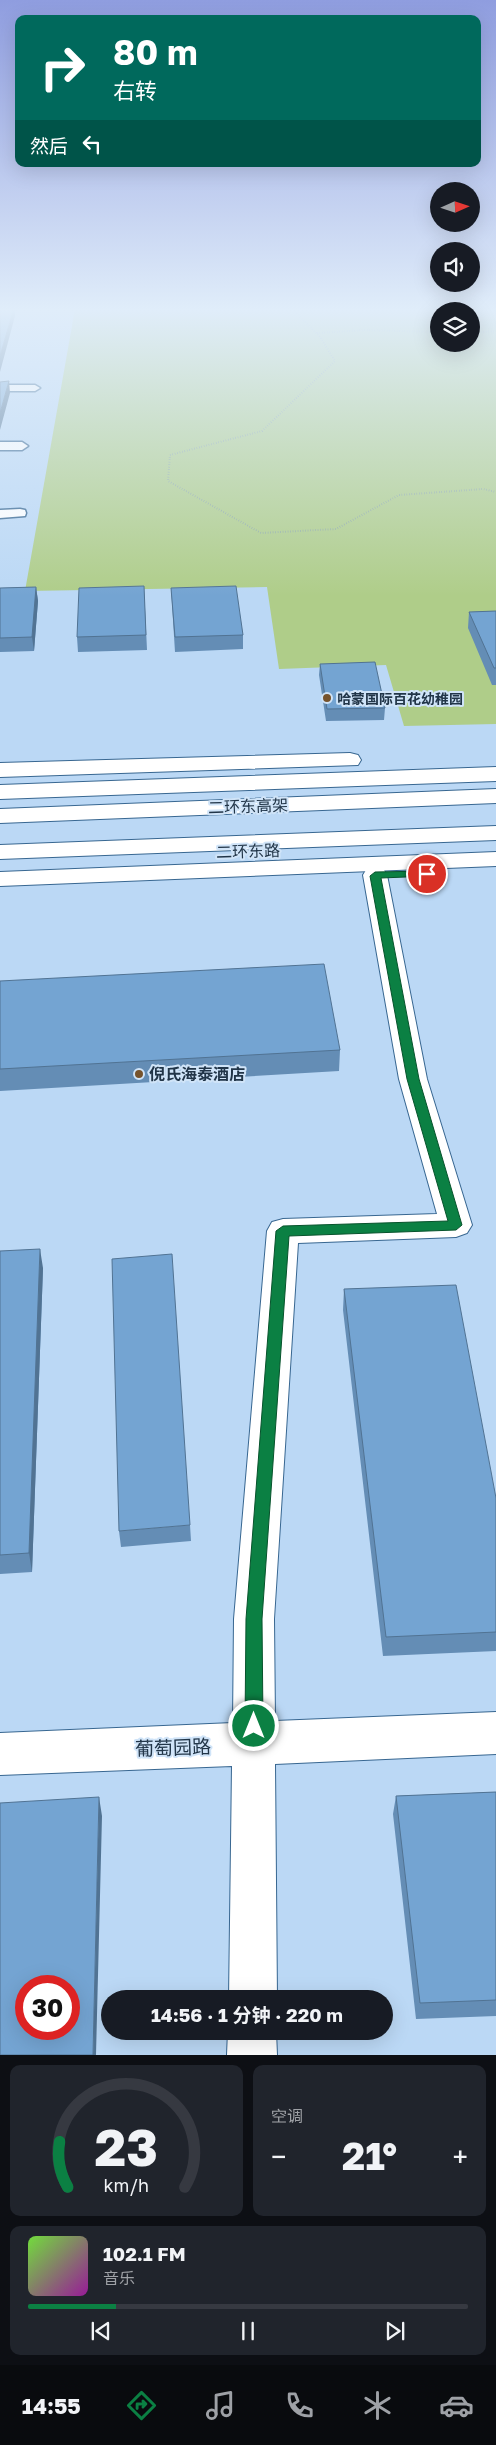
<!DOCTYPE html>
<html lang="zh">
<meta charset="utf-8">
<style>
:root{--surface:#171b24;--page:#20242c;--text:#f1f3f6;--muted:#9ea1a6;--line:#363941;--accent:#0b8043}
body{margin:0;font-family:"Golos Text","Noto Sans SC",sans-serif;background:var(--page);color:var(--text);height:100vh;display:flex;flex-direction:column;font-size:19px;white-space:nowrap}
*{box-sizing:border-box;margin:0}
p{font-size:16px;color:var(--muted)}
.icon{flex:none;width:28px;height:28px;fill:none;stroke:currentColor;stroke-width:2;stroke-linecap:round;stroke-linejoin:round}
.map{position:relative;height:2055px;overflow:hidden}
.drawer{display:flex;flex-direction:column;gap:10px;padding:10px;background:#0d0f14;flex:1}
.drawer>*{flex:none}
.banner{position:absolute;left:15px;top:15px;width:466px;height:152px;border-radius:10px;box-shadow:0 5px 20px #0002;background:#00695c;color:#fff;overflow:hidden}
.needle{width:32px;rotate:87deg}
.fabs{position:absolute;left:430px;top:182px;display:grid;gap:10px}
.fabs a{display:grid;place-items:center;width:50px;height:50px;border-radius:50%;background:var(--surface);box-shadow:0 5px 20px #0002;font-size:25px}
.speed{position:absolute;left:15px;top:1975px;display:flex;gap:10px;font-size:25px;font-weight:700;text-align:center}
.speed>*{display:grid;place-content:center;width:65px;height:65px;border-radius:50%;background:var(--surface);box-shadow:0 5px 20px #0002;line-height:1}
.speed .limit{border:8px solid #d22;background:#fff;color:#111}
.pin{position:absolute;display:grid;place-items:center;width:42px;height:42px;color:#fff;margin:-21px;border:2px solid #fff;border-radius:50%;box-shadow:0 1px 5px #0007}
.me{position:absolute;width:55px;margin:-28px;rotate:0deg;stroke-linejoin:round;filter:drop-shadow(0 0 4px #0008)}
.turn{display:flex;align-items:center;gap:18px;height:105px;padding:0 15px;font-size:22px}
.turn .icon{width:65px;height:65px;stroke-width:2.5}
.turn b{display:block;font-size:35px;line-height:42px}
.then{display:flex;align-items:center;height:48px;padding:0 15px;background:#0003;gap:10px;font-size:19px}
.big{font-size:38px;font-weight:700;line-height:1.1}
.drawer .tile{flex:1;display:flex;flex-direction:column;justify-content:center;gap:8px;min-width:0;padding:0 18px;border-radius:10px;background:var(--page)}
.drawer .dial{align-items:center;gap:0}
.dial svg{height:130px;overflow:visible;fill:none;stroke:var(--line);stroke-width:7;stroke-linecap:round;text-anchor:middle}
.dial text{fill:var(--text);stroke:none}
.song{display:flex;align-items:center;gap:15px}
.cover{width:60px;height:60px;border-radius:8px;background:linear-gradient(135deg,hsl(100 70% 55%),hsl(300 70% 35%))}
.played{height:5px;border-radius:2px;background:linear-gradient(90deg,var(--accent) 20%,var(--line) 20%)}
.keys{display:flex;justify-content:space-around;direction:ltr}
.heat{display:flex;justify-content:space-between;align-items:center;font-size:28px;direction:ltr}
.drawer .tiles{flex:1;display:grid;gap:10px;grid-template-columns:1fr 1fr}
.tile:last-child{grid-column:span 2}
.trip{position:absolute;left:101px;top:1990px;width:292px;height:50px;border-radius:25px;background:var(--surface);box-shadow:0 5px 20px #0002;font-weight:700;line-height:50px;text-align:center}
.menu{display:flex;height:80px;justify-content:space-around;align-items:center;background:#090b0e;color:var(--muted)}
.menu .icon{width:35px;height:35px}
.menu .on{color:var(--accent)}
.menu b{font-size:22px;color:var(--text)}
.map>svg:first-child{display:block}
.green{fill:#afcd89;fill-rule:evenodd}
.lines{fill:none;stroke-linecap:round;stroke-linejoin:round}
.lane-casing{stroke:#386791;stroke-width:3}
.street-casing{stroke:#386791;stroke-width:2}
.highway-casing{stroke:#386791;stroke-width:2}
.path{stroke:#8099b2;stroke-width:2;stroke-dasharray:0.5 2;stroke-linecap:butt}
.lane{fill:#fff;fill-rule:evenodd}
.street{fill:#fff;fill-rule:evenodd}
.highway{fill:#fff;fill-rule:evenodd}
.wall{fill:#648db5}
.shaded-wall{fill:#517393}
.building{fill:#74a4d2;stroke:#517393;fill-rule:evenodd}
.route{fill:#0b8043;stroke:#07532c}
.poi-dot{fill:#76532c;stroke:#d0e4f8;stroke-width:2}
.labels{text-anchor:middle;dominant-baseline:central;stroke-width:4;stroke-linejoin:round;paint-order:stroke}
.far-poi-label{font-size:14px;font-weight:bold;fill:#213548;stroke:#d0e4f8;text-anchor:start}
.street-label{font-size:16px;fill:#213548;stroke:#d0e4f8}
.poi-label{font-size:16px;font-weight:bold;fill:#213548;stroke:#d0e4f8;text-anchor:start}
.near-street-label{font-size:19px;fill:#213548;stroke:#d0e4f8}
</style>
<div class="map">
<svg width="496" height="2055" viewBox="0 0 496 2055">
<rect width="100%" height="100%" fill="#bbd8f5"/>
<!-- green -->
<path class="green" d="M496 308V724L404 726 386 665 279 669 267 587 25 591 75 309ZM439 311H471V344H439Z"/>
<g class="lines">
<defs>
<path id="lane" d="M0 385H35L40 388 35 391H0Z
M0 442H22L28 446 22 450H0Z
M20 509 25 510 26 513 25 516 0 518V510Z"/>
<path id="street" d="M375 868 384 870 387 875 427 1079 472 1225 467 1233 456 1237 298 1243 274 1619 275 1721 496 1712V1754L275 1764 277 1999H229L232 1766 0 1775V1733L233 1723 234 1619 267 1231 272 1222 283 1219 437 1214 399 1079 363 875 366 870Z
M228 2031H276L277 2055H227Z"/>
<path id="highway" d="M350 753 358 755 361 760 358 765 0 777V763Z
M496 767V781L0 799V785Z
M496 789V803L0 823V809Z
M496 826V840L0 859V845Z
M496 852V866L0 886V872Z"/>
</defs>
<!-- lane casing -->
<use href="#lane" class="lane-casing"/>
<!-- street casing -->
<use href="#street" class="street-casing"/>
<!-- highway casing -->
<use href="#highway" class="highway-casing"/>
<!-- path -->
<path class="path" d="M291 308 320 337 335 361 262 431 170 455 168 481 261 533 336 529 399 495 483 489 496 492
M317 333 365 330 439 332
M471 333 496 331"/>
<!-- lane -->
<use href="#lane" class="lane"/>
<!-- street -->
<use href="#street" class="street"/>
<!-- highway -->
<use href="#highway" class="highway"/>
</g>
<!-- wall -->
<path class="wall" d="M144 586 147 650 78 652 77 637Z
M36 587 38 601 34 651 0 652V588Z
M171 588 243 635V649L175 652Z
M496 611V685H492L468 628 469 612Z
M320 664 385 708 384 720 326 721 319 675Z
M0 981 340 1050 339 1071 0 1091Z
M0 1251 43 1268 32 1572 0 1574Z
M344 1289 496 1498V1651L383 1656 343 1310Z
M190 1525 191 1541 121 1547 119 1531Z
M496 1792V2016L416 2019 393 1814 396 1796Z"/>
<!-- shaded-wall -->
<path class="shaded-wall" d="M14 308H15V316L0 372V356Z
M9 381 10 393 0 430V413Z
M36 587 38 601 34 651 32 637Z
M40 1249 43 1268 32 1572 29 1553Z
M99 1797 102 1816 96 2055H93Z"/>
<!-- building -->
<path class="building" d="M0 308H14L0 356Z
M9 381 0 413V382Z
M144 586 146 635 77 637 79 588Z
M236 586 243 635 175 637 171 588Z
M36 587 32 637 0 638V588Z
M496 611V668H494L469 612Z
M375 662 385 708 327 709 320 664Z
M324 964 340 1050 0 1069V981Z
M40 1249 29 1553 0 1555V1251Z
M172 1254 190 1525 119 1531 112 1259Z
M456 1285 496 1498V1632L386 1637 344 1289Z
M496 1792V2000L420 2003 396 1796Z
M99 1797 93 2055H0V1803ZM26 1986H69V2029H26Z"/>
<!-- sky -->
<linearGradient id="sky" x2="0" y2="1"><stop stop-color="#8f9ddf"/><stop offset="0.52" stop-color="#e0edfa"/><stop offset="1" stop-color="#e0edfa" stop-opacity="0"/></linearGradient>
<rect width="496" height="596" fill="url(#sky)"/>
<!-- route -->
<path class="route" d="M427 871 430 872V876L381 878 419 1079 462 1225 456 1230 289 1236 262 1619 263 1726 260 1732 254 1734 248 1732 245 1726 246 1619 276 1231 283 1226 448 1221 407 1079 370 876 375 872Z"/>
<!-- markers -->
<g class="poi-dot">
<circle cx="327" cy="698" r="5"/>
<circle cx="139" cy="1074" r="5"/>
</g>
<g class="labels">
<!-- far-poi labels -->
<g class="far-poi-label">
<text x="337" y="698">哈蒙国际百花幼稚园</text>
</g>
<!-- street labels -->
<g class="street-label">
<text transform="translate(248 806) rotate(-2)">二环东高架</text>
<text transform="translate(248 851) rotate(-2)">二环东路</text>
</g>
<!-- poi labels -->
<g class="poi-label">
<text x="149" y="1074">倪氏海泰酒店</text>
</g>
<!-- near-street labels -->
<g class="near-street-label">
<text transform="translate(173 1747) rotate(-2)">葡萄园路</text>
</g>
</g>
</svg>
<div class="fabs">
<a><svg class="needle" viewBox="-14 -14 28 28"><path d="M0-13l5 13h-10z" fill="#e53935"/><path d="M0 13l5-13h-10z" fill="#9ea1a6"/></svg></a>
<a><svg class="icon" aria-label="sound" viewBox="0 0 24 24"><path d="M4 9h4l5-4v14l-5-4H4zM17 9q2 3 0 6"/></svg></a>
<a><svg class="icon" aria-label="layers" viewBox="0 0 24 24"><path d="M12 4l9 5-9 5-9-5zM3 14l9 5 9-5"/></svg></a>
</div>
<div class="speed"><div class="limit">30</div></div>
<div class="pin" style="left:427px;top:874px;background:#d93025"><svg class="icon" aria-label="arrive" viewBox="0 0 24 24"><path d="M6 21V4h12l-3 4 3 4H6"/></svg></div>
<svg class="me" style="left:254px;top:1726px" viewBox="-20 -20 40 40"><circle r="17" fill="#0b8043" stroke="#fff" stroke-width="3"/><path d="M0-11L8 9 0 5-8 9z" fill="#fff"/></svg>
<div class="trip">14:56 · 1 分钟 · 220 m</div>
<div class="banner">
<div class="turn"><svg class="icon" aria-label="right" viewBox="0 0 24 24"><path d="M7 20v-9h11M14 6l5 5-5 5"/></svg><div><b>80 m</b>右转</div></div>
<div class="then">然后<svg class="icon" aria-label="left" viewBox="0 0 24 24"><path d="M17 20v-9H6M10 6l-5 5 5 5"/></svg></div>
</div>
</div>
<section class="drawer">
<div class="tiles">
<div class="tile dial"><svg viewBox="0 0 100 80">
<path d="M14 69A42 42 0 1 1 86 69"/>
<path d="M14 69A42 42 0 0 1 9 41" stroke="#0b8043"/>
<text x="50" y="56" font-size="32" font-weight="700">23</text>
<text x="50" y="72" font-size="11">km/h</text>
</svg></div>
<div class="tile"><p>空调</p>
<div class="heat"><a>−</a><b class="big">21°</b><a>+</a></div>
</div>
<div class="tile">
<div class="song"><i class="cover"></i><div><b>102.1 FM</b><p>音乐</p></div></div>
<div class="played"></div>
<div class="keys"><svg class="icon" aria-label="previous" viewBox="0 0 24 24"><path d="M18 5L8 12l10 7zM5 5v14"/></svg><svg class="icon" aria-label="pause" viewBox="0 0 24 24"><path d="M8 5v14M16 5v14"/></svg><svg class="icon" aria-label="next" viewBox="0 0 24 24"><path d="M6 5l10 7-10 7zM19 5v14"/></svg></div>
</div>
</div>
</section>
<nav class="menu">
<b>14:55</b>
<svg class="icon on" aria-label="directions" viewBox="0 0 24 24"><path d="M12 3l9 9-9 9-9-9zM9 14v-3h6M13 9l2 2-2 2"/></svg>
<svg class="icon" aria-label="music" viewBox="0 0 24 24"><path d="M9 18V5l10-2v13"/><circle cx="6" cy="18" r="3"/><circle cx="16" cy="16" r="3"/></svg>
<svg class="icon" aria-label="phone" viewBox="0 0 24 24"><path d="M5 4h4l2 5-3 2q2 4 5 5l2-3 5 2v4C11 20 4 13 5 4z"/></svg>
<svg class="icon" aria-label="climate" viewBox="0 0 24 24"><path d="M12 3v18M4 7l16 10M4 17L20 7"/></svg>
<svg class="icon" aria-label="car" viewBox="0 0 24 24"><path d="M5 17H2v-5l4-1 3-4h7l3 4 3 1v5h-3M9 17h6M6 11h13"/><circle cx="7" cy="17" r="2"/><circle cx="17" cy="17" r="2"/></svg>
</nav>
